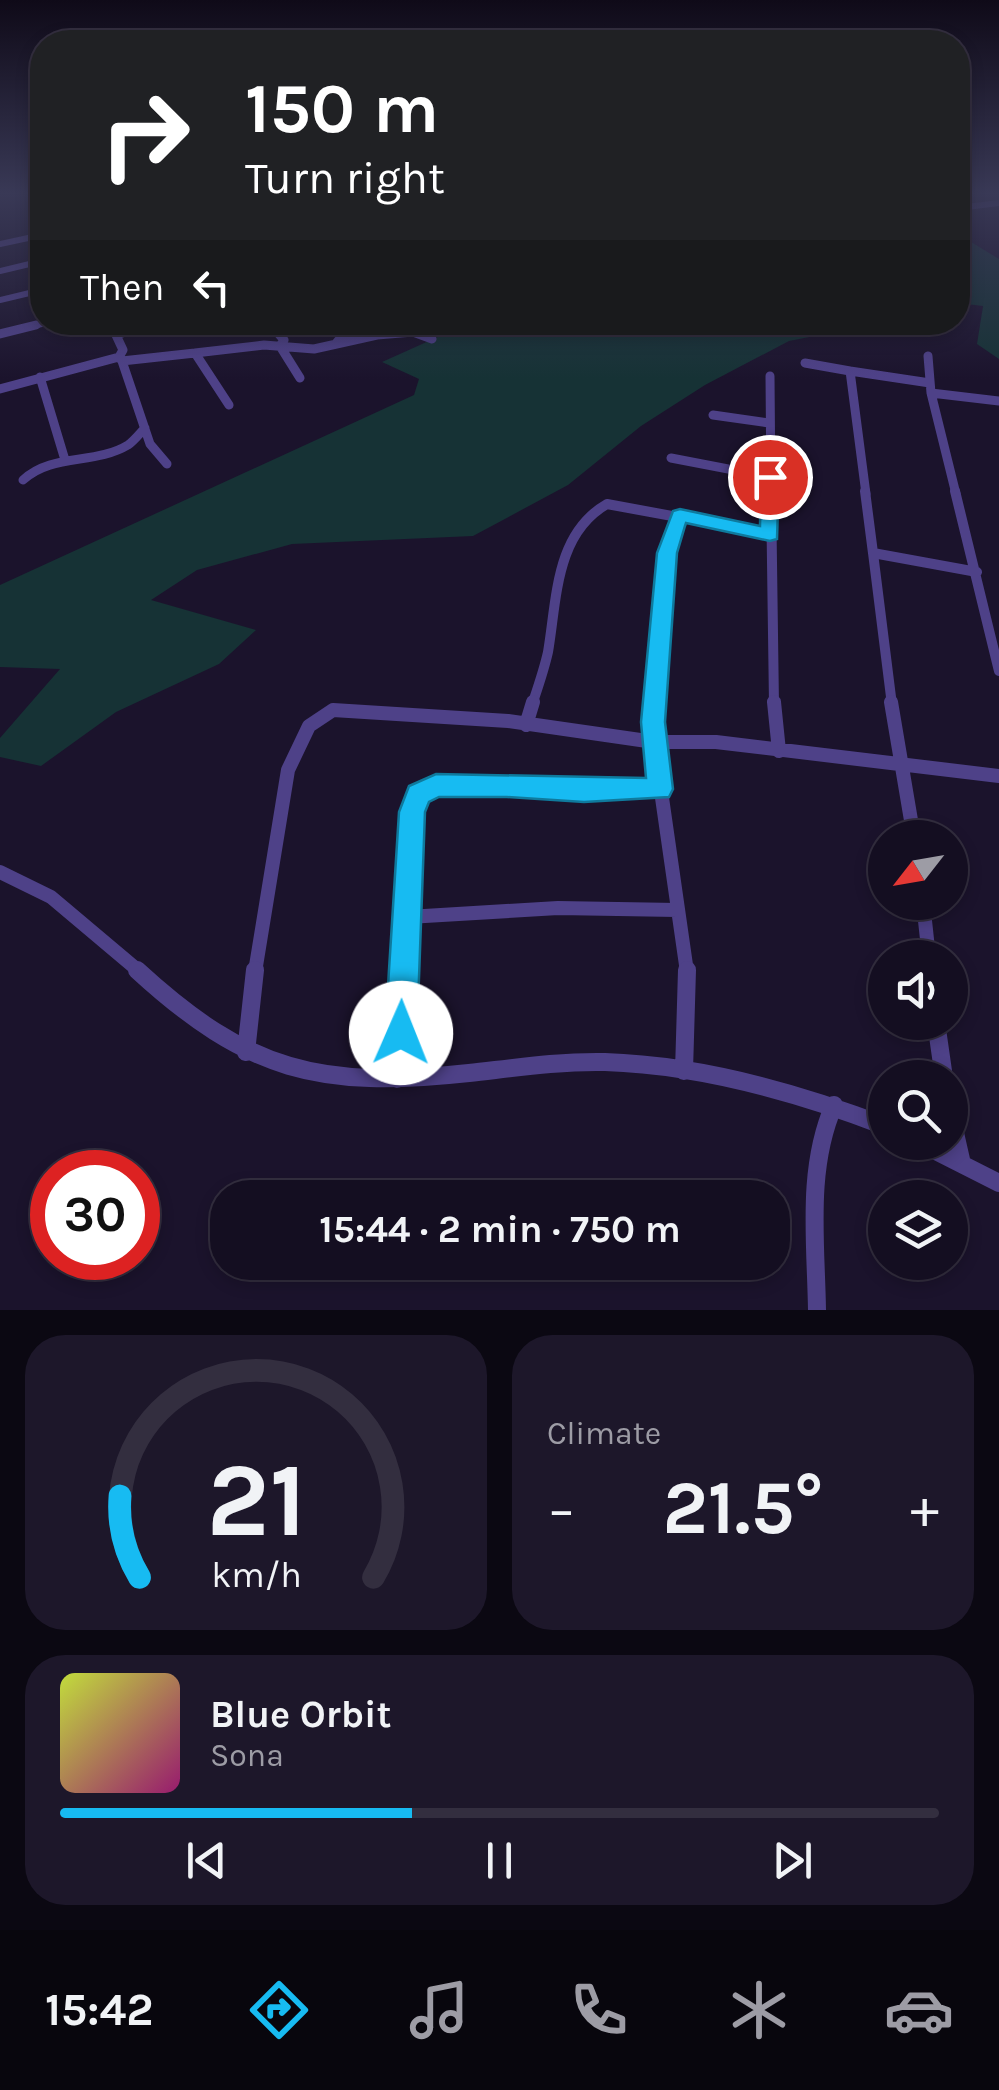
<!DOCTYPE html>
<meta charset="utf-8">
<style>
:root{--surface:#140e21;--page:#1d172a;--text:#f1f3f6;--muted:#9d9ca5;--line:#332e3f;--accent:#17bbf2}
body{margin:0;font-family:Karla,sans-serif;background:var(--page);color:var(--text);height:100vh;display:flex;flex-direction:column;font-size:38px;white-space:nowrap}
*{box-sizing:border-box;margin:0}
p{font-size:32px;color:var(--muted)}
.icon{flex:none;width:55px;height:55px;fill:none;stroke:currentColor;stroke-width:2;stroke-linecap:round;stroke-linejoin:round}
.map{position:relative;height:1310px;overflow:hidden}
.sheet{display:flex;flex-direction:column;gap:25px;padding:25px;background:#0b0812;flex:1}
.sheet>*{flex:none}
.hud{position:absolute;left:30px;top:30px;width:940px;height:305px;border-radius:40px;box-shadow:0 5px 15px #0003,0 0 0 2px var(--line);background:#202124;color:#fff;overflow:hidden}
.needle{width:65px;rotate:239deg}
.tools{position:absolute;left:868px;top:820px;display:grid;gap:20px}
.tools a{display:grid;place-items:center;width:100px;height:100px;border-radius:50%;background:var(--surface);box-shadow:0 5px 15px #0003,0 0 0 2px var(--line);font-size:50px}
.speed{position:absolute;left:30px;top:1150px;display:flex;gap:20px;font-size:50px;font-weight:700;text-align:center}
.speed>*{display:grid;place-content:center;width:130px;height:130px;border-radius:50%;background:var(--surface);box-shadow:0 5px 15px #0003,0 0 0 2px var(--line);line-height:1}
.speed .limit{border:15px solid #d22;background:#fff;color:#111}
.pin{position:absolute;display:grid;place-items:center;width:85px;height:85px;color:#fff;margin:-42px;border:5px solid #fff;border-radius:50%;box-shadow:0 2px 10px #0007}
.me{position:absolute;width:110px;margin:-55px;rotate:1deg;stroke-linejoin:round;filter:drop-shadow(0 0 8px #0008)}
.turn{display:flex;align-items:center;gap:35px;height:210px;padding:0 50px;font-size:45px}
.turn .icon{width:130px;height:130px;stroke-width:2.5}
.turn b{display:block;font-size:70px;line-height:85px}
.then{display:flex;align-items:center;height:95px;padding:0 50px;background:#0003;gap:20px;font-size:38px}
.big{font-size:75px;font-weight:700;line-height:1.1}
.sheet .widget{flex:1;display:flex;flex-direction:column;justify-content:center;gap:15px;min-width:0;padding:0 35px;border-radius:40px;background:var(--page)}
.sheet .dial{align-items:center;gap:0}
.dial svg{height:260px;overflow:visible;fill:none;stroke:var(--line);stroke-width:7;stroke-linecap:round;text-anchor:middle}
.dial text{fill:var(--text);stroke:none}
.song{display:flex;align-items:center;gap:30px}
.cover{width:120px;height:120px;border-radius:15px;background:linear-gradient(135deg,hsl(70 70% 55%),hsl(320 70% 35%))}
.played{height:10px;border-radius:5px;background:linear-gradient(90deg,var(--accent) 40%,var(--line) 40%)}
.keys{display:flex;justify-content:space-around;direction:ltr}
.heat{display:flex;justify-content:space-between;align-items:center;font-size:55px;direction:ltr}
.sheet .tiles{flex:1;display:grid;gap:25px;grid-template-columns:1fr 1fr}
.widget:last-child{grid-column:span 2}
.trip{position:absolute;left:210px;top:1180px;width:580px;height:100px;border-radius:40px;background:var(--surface);box-shadow:0 5px 15px #0003,0 0 0 2px var(--line);font-weight:700;line-height:100px;text-align:center}
.tab-bar{display:flex;height:160px;justify-content:space-around;align-items:center;background:#08060d;color:var(--muted)}
.tab-bar .icon{width:70px;height:70px}
.tab-bar .current{color:var(--accent)}
.tab-bar b{font-size:45px;color:var(--text)}
.map>svg:first-child{display:block}
.green{fill:#163235}
.lines{fill:none;stroke-linecap:round;stroke-linejoin:round}
.minor-far4{stroke:#4e4188;stroke-width:6}
.minor-far3{stroke:#4e4188;stroke-width:9}
.minor-far2{stroke:#4e4188;stroke-width:10}
.minor-far1{stroke:#4e4188;stroke-width:14}
.minor{stroke:#4e4188;stroke-width:18}
.route{fill:#17bbf2;stroke:#0f7a9d;stroke-width:2.5}
</style>
<div class="map">
<svg width="999" height="1310" viewBox="0 0 999 1310">
<rect width="100%" height="100%" fill="#1b132c"/>
<!-- green -->
<path class="green" d="M958 234 999 259V359L977 344 983 306 958 303Z
M469 323H926L920 327 881 323 789 341 705 385 641 426 568 485 473 536 292 544 197 570 151 600 256 630 219 664 116 712 41 766 0 757V738L60 669 0 667V585L414 395 419 379 382 362Z"/>
<g class="lines">
<!-- minor-far4 -->
<path class="minor-far4" d="M958 208 999 203
M0 244 42 235
M0 271 42 261
M0 300 42 290
M268 322 273 328
M351 322 352 328
M26 328 49 322
M139 328 157 322"/>
<!-- minor-far3 -->
<path class="minor-far3" d="M271 325 284 340 280 346 300 378
M0 334 36 325
M337 342 352 325
M195 353 264 345 314 349 377 335 413 332 432 339
M928 356 931 393 956 494
M119 357 123 350 116 335 147 325
M122 361 150 444 167 464
M805 363 850 371 866 494
M850 371 930 383
M770 376 771 494
M40 377 65 460
M0 389 119 357 122 361 195 353 229 405
M931 393 999 401
M713 415 769 423
M671 458 770 477
M23 480C52 453 95 465 128 445 134 441 140 433 145 428"/>
<!-- minor-far2 -->
<path class="minor-far2" d="M771 491 774 705
M865 491 873 553
M955 491 999 671
M532 705C538 687 544 670 548 652 557 599 555 534 607 504L770 534
M655 705 667 553 680 516
M892 705 873 553 977 572"/>
<!-- minor-far1 -->
<path class="minor-far1" d="M774 702 779 751
M891 702 914 838
M526 725 533 702
M0 872 51 897 140 972
M923 902 929 958
M408 917 558 908 677 910
M255 972 288 770 309 726 333 710 508 721 654 742 655 702
M403 972 412 813 421 790 475 783 580 791 660 789
M687 972 654 742H716L999 776"/>
<!-- minor -->
<path class="minor" d="M137 970C248 1072 320 1089 469 1073 514 1068 560 1061 605 1062 701 1065 796 1092 885 1126
M936 1022 944 1078
M246 1052 255 970
M684 1071 687 970
M397 1079 403 970
M950 1111 962 1164
M918 1142 999 1183
M817 1310C816 1242 806 1169 834 1105"/>
</g>
<!-- sky -->
<linearGradient id="sky" x2="0" y2="1"><stop stop-color="#0f0a18"/><stop offset="0.51" stop-color="#393956"/><stop offset="1" stop-color="#393956" stop-opacity="0"/></linearGradient>
<rect width="999" height="379" fill="url(#sky)"/>
<!-- route -->
<path class="route" d="M770 471 779 477 777 539 770 541 686 523 685 526 677 553 665 722 673 789 669 797 584 802 507 797H439L429 802 425 812 417 1033 412 1044 401 1049 390 1044 385 1033 399 812 409 786 436 774 646 778 641 722 657 553 673 511 680 509 760 526 761 477Z"/>
</svg>
<div class="tools">
<a><svg class="needle" viewBox="-14 -14 28 28"><path d="M0-13l5 13h-10z" fill="#e53935"/><path d="M0 13l5-13h-10z" fill="#9d9ca5"/></svg></a>
<a><svg class="icon" aria-label="sound" viewBox="0 0 24 24"><path d="M4 9h4l5-4v14l-5-4H4zM17 9q2 3 0 6"/></svg></a>
<a><svg class="icon" aria-label="search" viewBox="0 0 24 24"><circle cx="10" cy="10" r="6"/><path d="M15 15l6 6"/></svg></a>
<a><svg class="icon" aria-label="layers" viewBox="0 0 24 24"><path d="M12 4l9 5-9 5-9-5zM3 14l9 5 9-5"/></svg></a>
</div>
<div class="speed"><div class="limit">30</div></div>
<div class="pin" style="left:770px;top:477px;background:#d93025"><svg class="icon" aria-label="arrive" viewBox="0 0 24 24"><path d="M6 21V4h12l-3 4 3 4H6"/></svg></div>
<svg class="me" style="left:401px;top:1033px" viewBox="-20 -20 40 40"><circle r="19" fill="#fff"/><path d="M0-13L10 11 0 6-10 11z" fill="#17bbf2"/></svg>
<div class="trip">15:44 · 2 min · 750 m</div>
<div class="hud">
<div class="turn"><svg class="icon" aria-label="right" viewBox="0 0 24 24"><path d="M7 20v-9h11M14 6l5 5-5 5"/></svg><div><b>150 m</b>Turn right</div></div>
<div class="then">Then<svg class="icon" aria-label="left" viewBox="0 0 24 24"><path d="M17 20v-9H6M10 6l-5 5 5 5"/></svg></div>
</div>
</div>
<section class="sheet">
<div class="tiles">
<div class="widget dial"><svg viewBox="0 0 100 80">
<path d="M14 69A42 42 0 1 1 86 69"/>
<path d="M14 69A42 42 0 0 1 8 44" stroke="#17bbf2"/>
<text x="50" y="56" font-size="32" font-weight="700">21</text>
<text x="50" y="72" font-size="11">km/h</text>
</svg></div>
<div class="widget"><p>Climate</p>
<div class="heat"><a>−</a><b class="big">21.5°</b><a>+</a></div>
</div>
<div class="widget">
<div class="song"><i class="cover"></i><div><b>Blue Orbit</b><p>Sona</p></div></div>
<div class="played"></div>
<div class="keys"><svg class="icon" aria-label="previous" viewBox="0 0 24 24"><path d="M18 5L8 12l10 7zM5 5v14"/></svg><svg class="icon" aria-label="pause" viewBox="0 0 24 24"><path d="M8 5v14M16 5v14"/></svg><svg class="icon" aria-label="next" viewBox="0 0 24 24"><path d="M6 5l10 7-10 7zM19 5v14"/></svg></div>
</div>
</div>
</section>
<nav class="tab-bar">
<b>15:42</b>
<svg class="icon current" aria-label="directions" viewBox="0 0 24 24"><path d="M12 3l9 9-9 9-9-9zM9 14v-3h6M13 9l2 2-2 2"/></svg>
<svg class="icon" aria-label="music" viewBox="0 0 24 24"><path d="M9 18V5l10-2v13"/><circle cx="6" cy="18" r="3"/><circle cx="16" cy="16" r="3"/></svg>
<svg class="icon" aria-label="phone" viewBox="0 0 24 24"><path d="M5 4h4l2 5-3 2q2 4 5 5l2-3 5 2v4C11 20 4 13 5 4z"/></svg>
<svg class="icon" aria-label="climate" viewBox="0 0 24 24"><path d="M12 3v18M4 7l16 10M4 17L20 7"/></svg>
<svg class="icon" aria-label="car" viewBox="0 0 24 24"><path d="M5 17H2v-5l4-1 3-4h7l3 4 3 1v5h-3M9 17h6M6 11h13"/><circle cx="7" cy="17" r="2"/><circle cx="17" cy="17" r="2"/></svg>
</nav>
